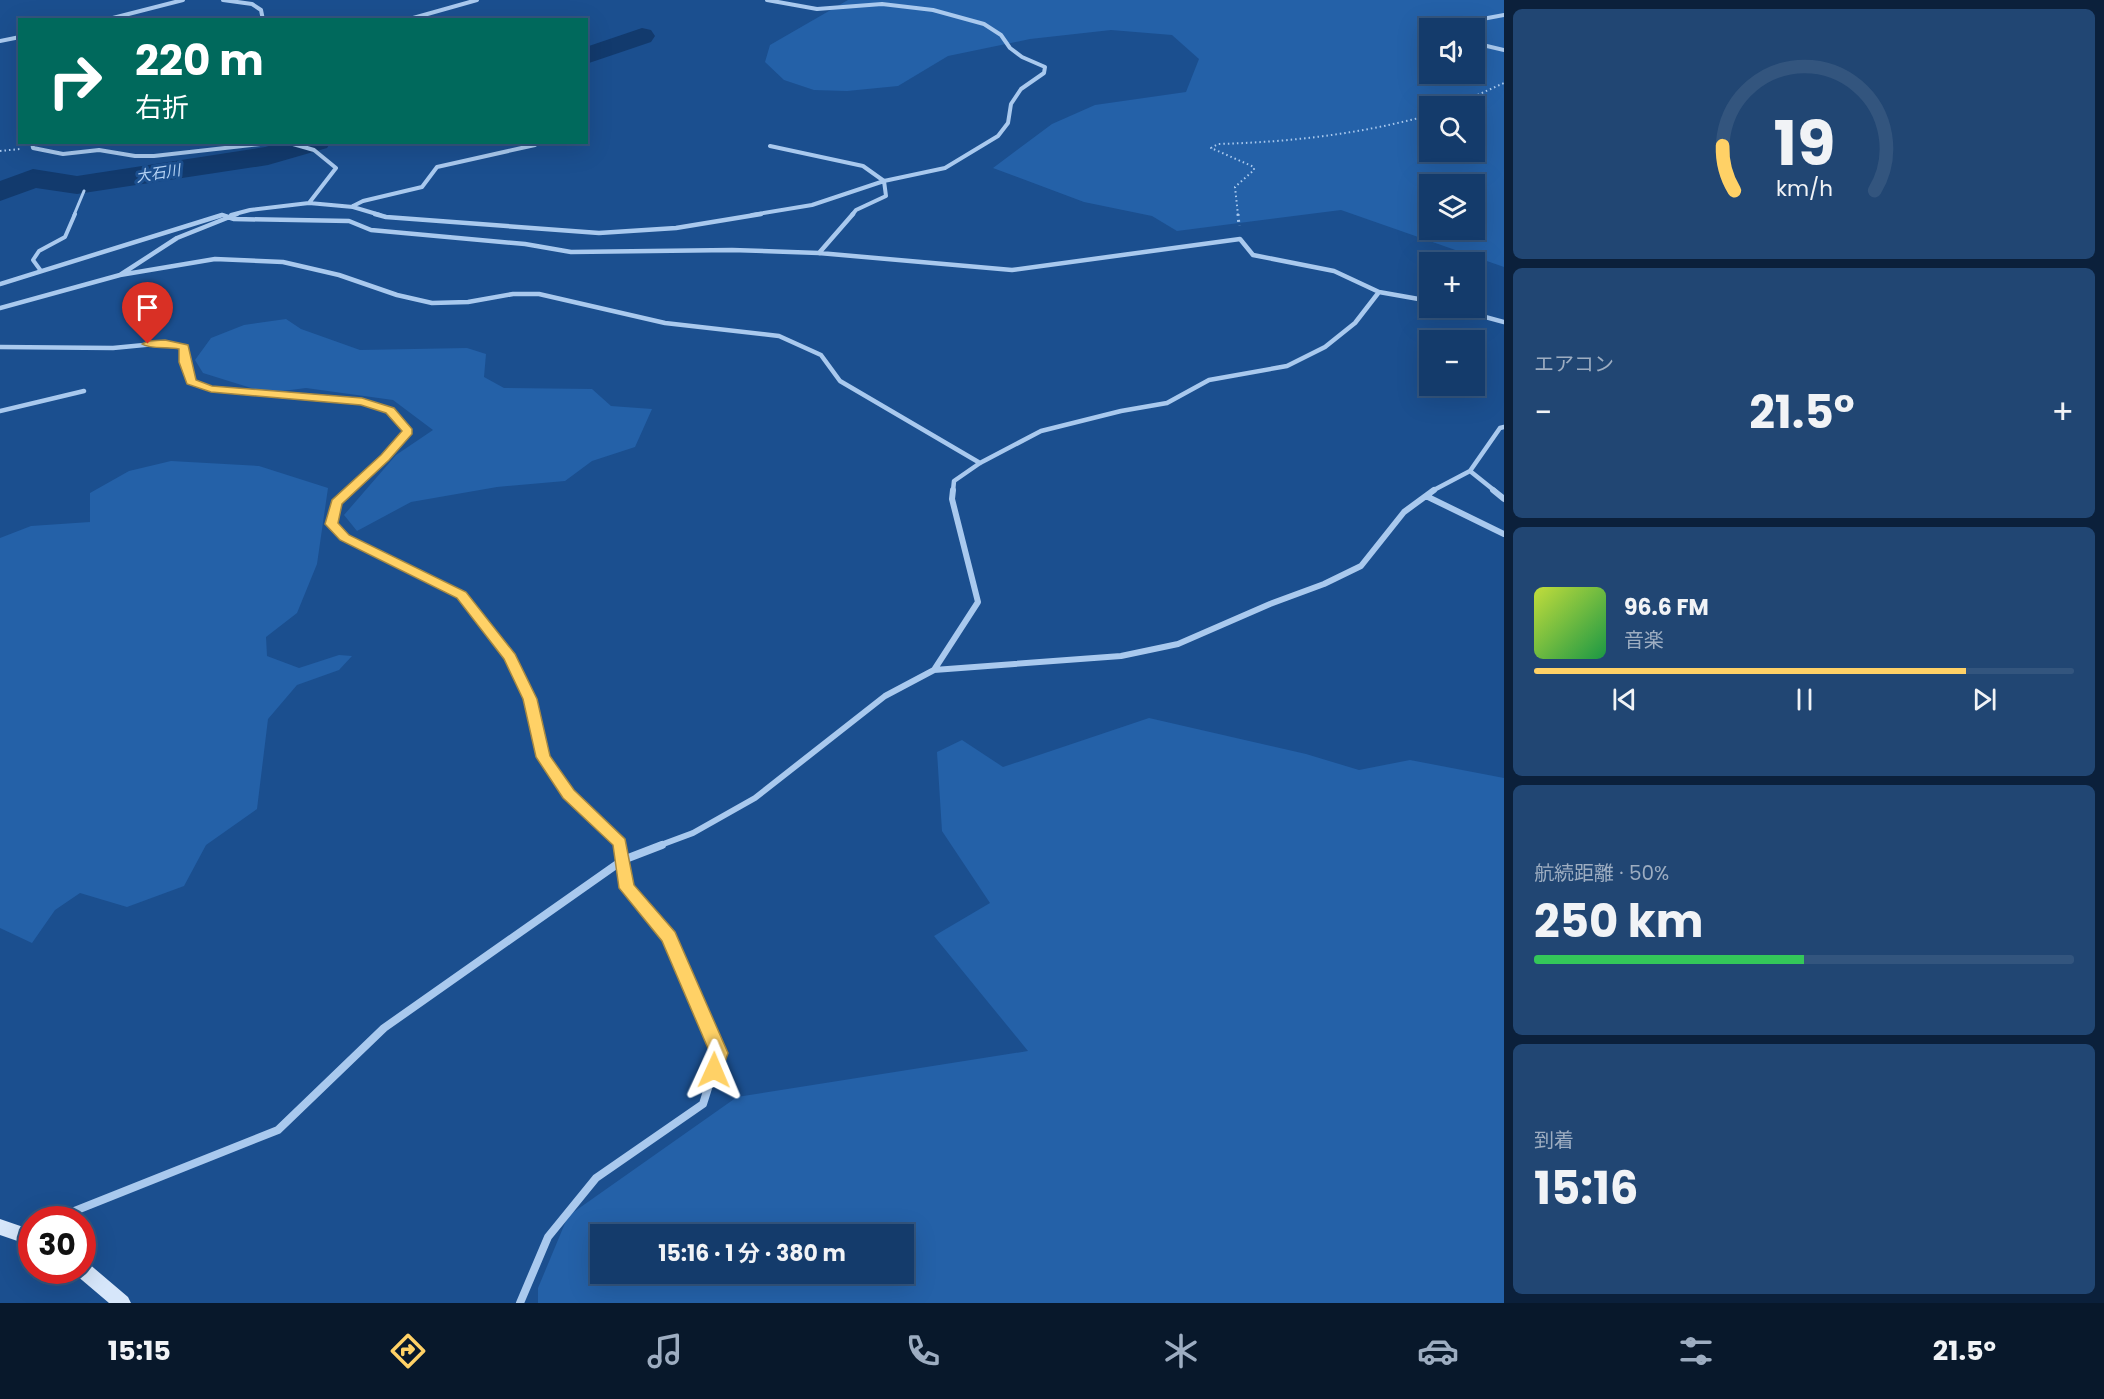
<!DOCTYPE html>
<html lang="ja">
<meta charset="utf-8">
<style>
:root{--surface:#143b6b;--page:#214673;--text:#f1f3f6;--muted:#9dadc1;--line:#33557e;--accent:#ffd166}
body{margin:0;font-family:Poppins,"Noto Sans JP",sans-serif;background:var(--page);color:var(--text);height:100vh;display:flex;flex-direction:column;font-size:22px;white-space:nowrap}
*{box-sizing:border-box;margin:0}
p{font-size:20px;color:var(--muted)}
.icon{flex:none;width:33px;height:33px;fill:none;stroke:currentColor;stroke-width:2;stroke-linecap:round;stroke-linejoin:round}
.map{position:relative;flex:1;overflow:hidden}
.sheet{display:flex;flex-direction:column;gap:9px;padding:9px;background:#0b203b;width:600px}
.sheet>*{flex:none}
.guide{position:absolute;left:18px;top:18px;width:570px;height:126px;border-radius:0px;box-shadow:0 6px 24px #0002,0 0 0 2px var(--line);background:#00695c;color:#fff;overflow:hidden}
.tools{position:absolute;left:1419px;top:18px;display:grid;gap:12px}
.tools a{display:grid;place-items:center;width:66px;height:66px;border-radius:0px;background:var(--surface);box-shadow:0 6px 24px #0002,0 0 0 2px var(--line);font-size:30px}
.speed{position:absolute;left:18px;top:1206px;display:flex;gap:12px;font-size:30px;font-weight:700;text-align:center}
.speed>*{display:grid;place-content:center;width:78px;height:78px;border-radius:50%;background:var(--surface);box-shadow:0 6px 24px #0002,0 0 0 2px var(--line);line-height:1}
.speed .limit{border:9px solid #d22;background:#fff;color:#111}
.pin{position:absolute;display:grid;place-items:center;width:51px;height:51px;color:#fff;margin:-62px -26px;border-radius:50% 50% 50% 0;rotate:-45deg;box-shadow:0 0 6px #0007}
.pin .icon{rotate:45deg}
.me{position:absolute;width:66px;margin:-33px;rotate:1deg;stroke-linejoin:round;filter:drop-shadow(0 0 4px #0008)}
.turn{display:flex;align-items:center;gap:21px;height:126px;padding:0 18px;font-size:27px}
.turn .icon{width:78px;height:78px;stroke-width:2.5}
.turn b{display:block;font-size:42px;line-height:51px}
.big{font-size:45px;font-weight:700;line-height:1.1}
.sheet .widget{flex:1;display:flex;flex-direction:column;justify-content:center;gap:9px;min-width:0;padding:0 21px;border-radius:9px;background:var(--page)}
.sheet .dial{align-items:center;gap:0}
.dial svg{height:156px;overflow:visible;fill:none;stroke:var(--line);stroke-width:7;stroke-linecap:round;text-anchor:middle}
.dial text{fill:var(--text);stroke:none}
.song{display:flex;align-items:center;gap:18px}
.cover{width:72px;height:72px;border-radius:9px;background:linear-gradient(135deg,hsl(70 70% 55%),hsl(140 70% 35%))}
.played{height:6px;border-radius:3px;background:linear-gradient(90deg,var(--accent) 80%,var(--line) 80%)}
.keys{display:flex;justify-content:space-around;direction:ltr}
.heat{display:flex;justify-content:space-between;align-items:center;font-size:33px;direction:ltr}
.charge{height:9px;border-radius:4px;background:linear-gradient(90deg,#34c759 50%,var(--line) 0)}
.trip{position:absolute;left:590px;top:1224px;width:324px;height:60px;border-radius:0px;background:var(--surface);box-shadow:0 6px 24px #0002,0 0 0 2px var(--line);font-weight:700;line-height:60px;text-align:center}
.menu{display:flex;height:96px;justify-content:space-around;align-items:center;background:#08182b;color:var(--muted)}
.menu .icon{width:42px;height:42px}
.menu .active{color:var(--accent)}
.menu b{font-size:27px;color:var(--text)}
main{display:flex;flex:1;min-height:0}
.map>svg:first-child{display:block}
.green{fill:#2461a8;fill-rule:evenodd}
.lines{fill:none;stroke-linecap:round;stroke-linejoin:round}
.river{fill:#123a6d;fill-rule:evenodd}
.path-far1{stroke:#a9c9ee;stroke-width:2;stroke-dasharray:1.5 3;stroke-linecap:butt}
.path{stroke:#a9c9ee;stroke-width:3;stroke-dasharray:2 4;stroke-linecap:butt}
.service-far1{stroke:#a9c9ee;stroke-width:3}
.service{stroke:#a9c9ee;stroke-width:4}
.minor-far3{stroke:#a9c9ee;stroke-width:4}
.minor-far2{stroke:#a9c9ee;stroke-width:4.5}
.minor-far1{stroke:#a9c9ee;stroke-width:6}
.minor{stroke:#a9c9ee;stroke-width:8}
.secondary{fill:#d6e6fa;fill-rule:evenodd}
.route{fill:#ffd166;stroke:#a68842;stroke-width:1.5}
.labels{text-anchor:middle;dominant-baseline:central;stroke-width:6;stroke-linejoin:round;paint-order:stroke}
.far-water-label{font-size:15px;font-style:italic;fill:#b5d3f5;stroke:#1b4f8f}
</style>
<main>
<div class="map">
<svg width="1504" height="1303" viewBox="0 0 1504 1303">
<rect width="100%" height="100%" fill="#1b4f8f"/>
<!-- green -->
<path class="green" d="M848 0H1504V267L1341 210 1177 231 1152 216 1084 202 993 168 1052 124 1095 105 1186 92 1199 59 1172 35 1111 30 1030 39 948 56 898 86 847 91 814 90 784 80 765 62 770 45ZM1430 28H1474V74H1430ZM1430 106H1474V152H1430ZM1430 184H1474V230H1430Z
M286 319 301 329 360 350 467 348 486 354 484 377 504 388 592 389 611 406 652 409 635 447 592 461 565 481 497 487 411 502 357 531 344 515 396 455 433 430 393 400 306 388 267 393 203 373 195 360 211 338 244 325Z
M171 461 259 466 328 488 317 564 297 613 266 637 267 656 299 668 339 655 352 656 339 670 297 685 268 719 257 809 206 845 184 886 127 907 80 893 55 910 32 943 0 928V538L31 526 90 522V493L129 471Z
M1149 718 1306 754 1359 770 1410 760 1504 778V1303H538V1288L568 1216 737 1097 1028 1051 934 936 990 903 942 831 937 752 962 740 1003 767ZM600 1234H903V1274H600Z"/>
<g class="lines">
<!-- river -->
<path class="river" d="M642 28 651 30 655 36 651 42 586 64V47Z
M283 142H331L327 148 268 165 77 194 36 188 0 201V181L33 169 77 176 265 147Z"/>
<!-- path-far1 -->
<path class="path-far1" d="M1453 106 1504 83
M0 151 20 149
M1238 215 1235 187 1254 170V167L1211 148 1218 144C1291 142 1360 134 1430 115"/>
<!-- path -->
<path class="path" d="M1238 214 1239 226"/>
<!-- service-far1 -->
<path class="service-far1" d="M74 215 84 191"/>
<!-- service -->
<path class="service" d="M41 271 33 260 39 251 65 237 75 214"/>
<!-- minor-far3 -->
<path class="minor-far3" d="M223 0 252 4 261 10 263 20
M105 20 183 0
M406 20 477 0
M1461 28 1477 20 1504 15
M0 41 20 37
M1474 43 1504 50
M32 142 33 148 63 154 99 150 135 156H154L278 142
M770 146 863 166 884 181 886 196 856 210 852 215
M309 203 353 207 380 215
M353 206 363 201 422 187 437 167 535 145
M231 215 250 210 309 203 336 168 314 150 286 142
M752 215 812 205 884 181 945 168 998 136 1008 123 1011 104 1021 89 1044 73 1045 67 1022 57 1010 48 1001 35 984 24 933 10 882 4 817 9 767 0"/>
<!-- minor-far2 -->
<path class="minor-far2" d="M375 214 386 217 599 233 676 228 761 214
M819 253 853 214
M120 275 215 259 283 262 339 275 397 295 432 303 468 302 513 294H539L665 323 779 336 821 355 840 381 980 463
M0 284 222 215 234 219 349 221 371 230 525 244 571 252 732 250 819 253 1012 270 1240 239 1253 255 1334 271 1379 292
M0 308 120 275 177 238 237 214
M1452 308 1504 322
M0 347 113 348 165 343 184 347 191 382 211 389 362 402 390 411 408 431 385 458 349 491
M0 411 84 391
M1470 471 1495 491
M953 491 954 481 980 463 1041 431 1121 411 1167 403 1209 380 1287 366 1325 347 1355 323 1379 292 1430 301
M1432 491 1470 471 1500 428 1504 427"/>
<!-- minor-far1 -->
<path class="minor-far1" d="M350 490 337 502 331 524 344 538 462 595 510 657 530 699 543 757 568 794 620 843 621 846
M1493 490 1504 499
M1426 496 1504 534
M934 670 978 602 952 499 953 490
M658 846 693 833 755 798 885 696 934 670 1121 656 1178 644 1270 604 1324 584 1361 566 1404 512 1434 490"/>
<!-- minor -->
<path class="minor" d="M65 1220 72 1212 278 1130 384 1028 623 860 662 845
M520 1303 548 1237 596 1178 703 1104 719 1053 669 937 627 888 620 845"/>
<!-- secondary -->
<path class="secondary" d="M0 1219 32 1230V1246L0 1235Z
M82 1261 88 1263 128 1297 131 1303H109L76 1275 74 1270H82Z"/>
</g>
<!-- route -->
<path class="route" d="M165 340 188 345 196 380 212 386 362 398 394 408 412 429V434L389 460 342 504 338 523 349 535 466 592 515 654 537 699 550 756 574 790 625 839 634 885 675 932 728 1053 720 1076 714 1078 707 1076 705 1070 710 1053 662 941 619 888 613 845 563 798 536 757 523 699 504 659 457 598 340 540 325 524 332 500 381 455 402 431 386 413 361 405 211 392 187 384 179 362V349C168 347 149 349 142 344L148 341Z"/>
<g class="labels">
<!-- far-water labels -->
<g class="far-water-label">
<text transform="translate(158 173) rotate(-9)">大石川</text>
</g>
</g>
</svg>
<div class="tools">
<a><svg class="icon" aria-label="sound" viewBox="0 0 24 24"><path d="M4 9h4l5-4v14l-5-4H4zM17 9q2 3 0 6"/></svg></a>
<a><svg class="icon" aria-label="search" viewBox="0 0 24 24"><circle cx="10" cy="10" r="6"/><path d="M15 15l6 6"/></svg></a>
<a><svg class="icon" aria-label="layers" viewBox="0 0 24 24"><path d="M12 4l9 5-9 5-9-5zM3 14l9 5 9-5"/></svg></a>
<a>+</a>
<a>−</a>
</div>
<div class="speed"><div class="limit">30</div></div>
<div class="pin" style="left:148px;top:344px;background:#d93025"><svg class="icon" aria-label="arrive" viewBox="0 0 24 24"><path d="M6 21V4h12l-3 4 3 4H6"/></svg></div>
<svg class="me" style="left:714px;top:1070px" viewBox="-20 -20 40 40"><path d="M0-17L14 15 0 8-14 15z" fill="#ffd166" stroke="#fff" stroke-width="4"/></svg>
<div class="trip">15:16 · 1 分 · 380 m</div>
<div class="guide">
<div class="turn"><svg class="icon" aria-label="right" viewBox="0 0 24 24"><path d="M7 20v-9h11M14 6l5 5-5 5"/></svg><div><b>220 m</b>右折</div></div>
</div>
</div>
<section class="sheet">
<div class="widget dial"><svg viewBox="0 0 100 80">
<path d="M14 69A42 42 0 1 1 86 69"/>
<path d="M14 69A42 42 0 0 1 8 46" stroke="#ffd166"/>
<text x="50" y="56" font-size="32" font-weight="700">19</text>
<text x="50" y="72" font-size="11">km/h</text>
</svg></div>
<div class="widget"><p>エアコン</p>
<div class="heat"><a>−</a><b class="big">21.5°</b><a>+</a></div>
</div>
<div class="widget">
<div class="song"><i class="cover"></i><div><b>96.6 FM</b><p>音楽</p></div></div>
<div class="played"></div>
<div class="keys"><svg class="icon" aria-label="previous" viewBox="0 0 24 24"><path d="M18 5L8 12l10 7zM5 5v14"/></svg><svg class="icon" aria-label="pause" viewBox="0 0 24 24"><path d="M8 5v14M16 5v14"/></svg><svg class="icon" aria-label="next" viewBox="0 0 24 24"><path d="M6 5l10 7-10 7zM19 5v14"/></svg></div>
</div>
<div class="widget"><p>航続距離 · 50%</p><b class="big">250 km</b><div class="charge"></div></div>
<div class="widget"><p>到着</p><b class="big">15:16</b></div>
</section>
</main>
<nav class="menu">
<b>15:15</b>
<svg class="icon active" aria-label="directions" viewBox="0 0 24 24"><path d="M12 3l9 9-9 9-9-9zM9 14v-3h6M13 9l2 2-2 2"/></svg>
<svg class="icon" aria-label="music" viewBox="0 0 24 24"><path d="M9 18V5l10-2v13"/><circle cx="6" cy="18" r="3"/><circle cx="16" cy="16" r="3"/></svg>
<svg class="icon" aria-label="phone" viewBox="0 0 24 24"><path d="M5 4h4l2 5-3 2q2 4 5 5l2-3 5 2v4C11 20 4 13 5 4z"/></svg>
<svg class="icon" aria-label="climate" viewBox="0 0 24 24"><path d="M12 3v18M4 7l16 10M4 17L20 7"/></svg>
<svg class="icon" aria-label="car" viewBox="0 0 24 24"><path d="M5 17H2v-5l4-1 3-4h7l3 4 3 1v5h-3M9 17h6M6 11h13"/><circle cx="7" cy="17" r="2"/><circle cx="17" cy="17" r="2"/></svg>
<svg class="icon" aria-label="filters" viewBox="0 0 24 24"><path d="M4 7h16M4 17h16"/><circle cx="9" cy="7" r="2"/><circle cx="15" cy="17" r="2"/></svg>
<b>21.5°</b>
</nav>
